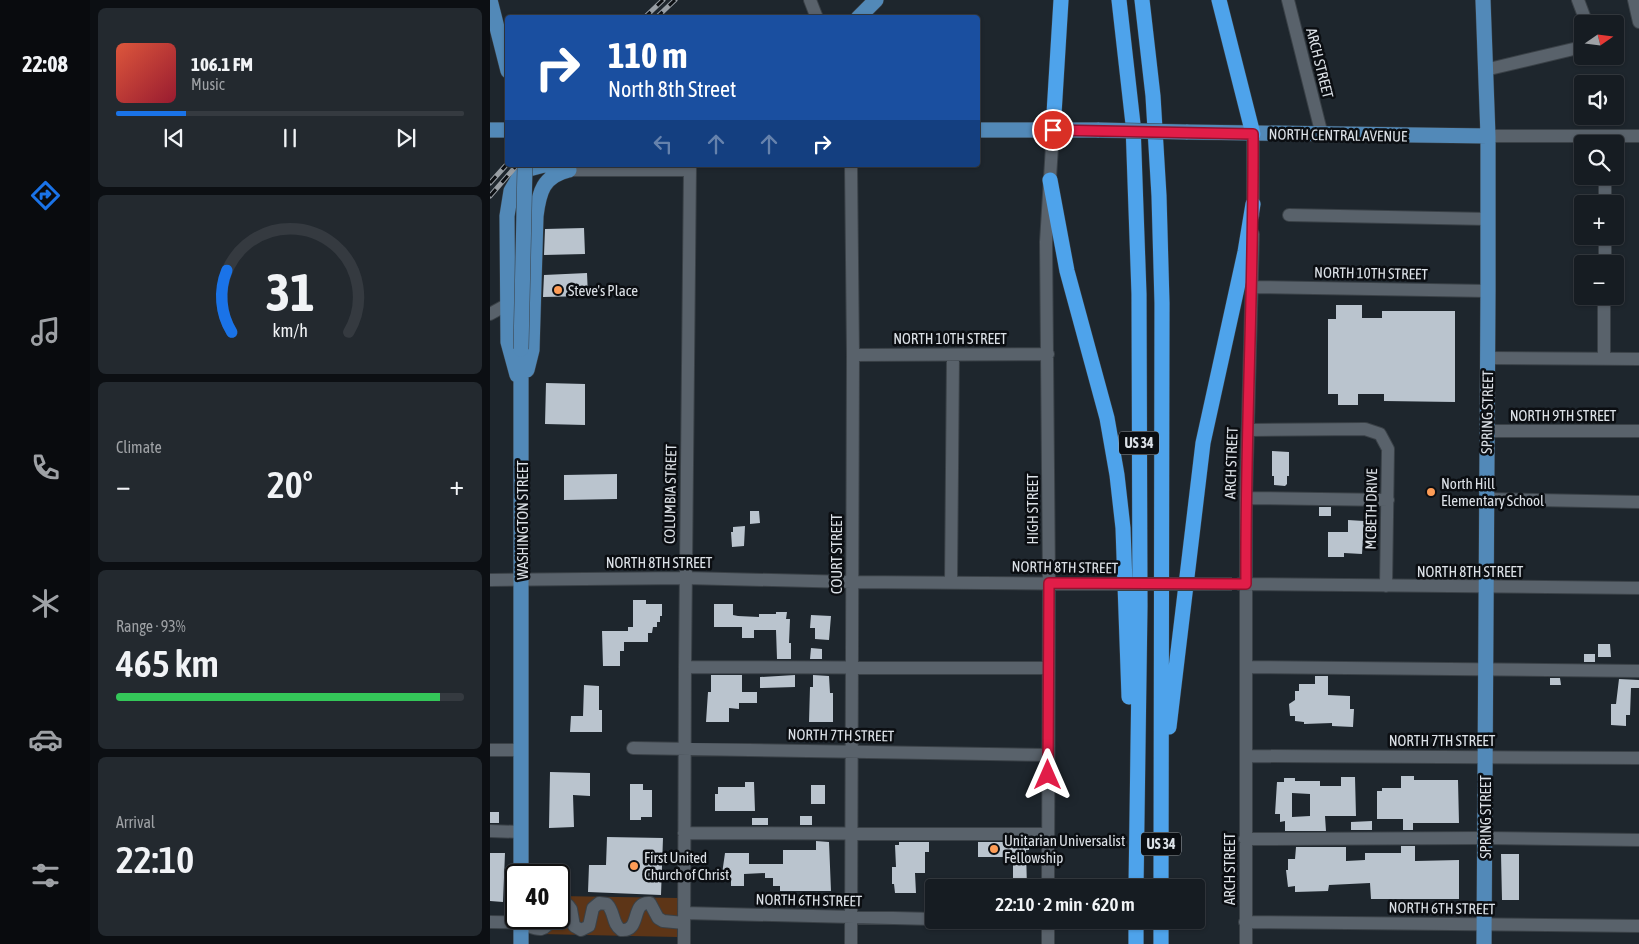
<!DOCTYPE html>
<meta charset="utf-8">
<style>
:root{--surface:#161c22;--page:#23292f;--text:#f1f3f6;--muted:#9ea1a5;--line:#353a40;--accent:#1a73e8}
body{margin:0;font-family:"Asap Condensed",sans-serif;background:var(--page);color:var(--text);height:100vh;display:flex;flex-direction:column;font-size:19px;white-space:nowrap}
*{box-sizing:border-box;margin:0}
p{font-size:16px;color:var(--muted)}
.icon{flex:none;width:28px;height:28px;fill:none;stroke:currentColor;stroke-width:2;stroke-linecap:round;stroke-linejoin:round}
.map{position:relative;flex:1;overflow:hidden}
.details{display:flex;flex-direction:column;gap:8px;padding:8px;background:#0c0f13;width:400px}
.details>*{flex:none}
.banner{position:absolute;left:15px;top:15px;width:475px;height:152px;border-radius:5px;box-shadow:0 1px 4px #0004,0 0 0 1px var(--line);background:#1a4fa0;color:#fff;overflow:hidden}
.needle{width:32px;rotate:76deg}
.tools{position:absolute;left:1084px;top:15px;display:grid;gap:10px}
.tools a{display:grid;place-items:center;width:50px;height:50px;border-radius:5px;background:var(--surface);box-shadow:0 1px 4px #0004,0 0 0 1px var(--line);font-size:25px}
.speed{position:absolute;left:15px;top:864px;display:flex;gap:10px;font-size:25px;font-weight:700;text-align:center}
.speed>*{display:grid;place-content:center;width:65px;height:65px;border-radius:50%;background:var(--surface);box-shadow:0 1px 4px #0004,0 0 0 1px var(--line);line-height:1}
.speed .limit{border:2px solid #111;border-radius:8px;background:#fff;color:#111}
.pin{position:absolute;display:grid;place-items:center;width:42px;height:42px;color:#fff;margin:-21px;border:2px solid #fff;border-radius:50%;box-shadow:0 1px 5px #0007}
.me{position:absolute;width:55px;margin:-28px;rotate:0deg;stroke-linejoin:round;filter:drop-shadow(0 0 4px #0008)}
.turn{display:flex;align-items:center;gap:18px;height:105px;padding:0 20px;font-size:22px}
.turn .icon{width:65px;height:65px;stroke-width:2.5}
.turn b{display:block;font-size:35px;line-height:42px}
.lanes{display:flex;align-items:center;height:48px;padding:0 20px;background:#0003;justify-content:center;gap:25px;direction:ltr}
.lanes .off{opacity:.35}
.big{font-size:38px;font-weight:600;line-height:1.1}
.details .card{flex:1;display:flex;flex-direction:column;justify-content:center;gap:8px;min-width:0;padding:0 18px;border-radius:8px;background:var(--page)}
.details .dial{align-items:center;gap:0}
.dial svg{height:130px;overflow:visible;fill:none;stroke:var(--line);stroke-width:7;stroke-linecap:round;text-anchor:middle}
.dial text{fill:var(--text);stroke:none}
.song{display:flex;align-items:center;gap:15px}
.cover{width:60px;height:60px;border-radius:8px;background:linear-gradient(135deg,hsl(10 70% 55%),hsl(350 70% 35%))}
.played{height:5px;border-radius:2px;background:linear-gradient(90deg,var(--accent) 20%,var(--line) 20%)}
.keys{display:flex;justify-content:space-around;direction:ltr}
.heat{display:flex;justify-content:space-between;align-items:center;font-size:28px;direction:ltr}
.charge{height:8px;border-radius:4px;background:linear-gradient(90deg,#34c759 93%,var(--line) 0)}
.trip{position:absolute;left:435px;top:879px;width:280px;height:50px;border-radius:5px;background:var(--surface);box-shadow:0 1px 4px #0004,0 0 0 1px var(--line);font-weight:600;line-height:50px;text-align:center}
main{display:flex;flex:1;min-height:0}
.menu{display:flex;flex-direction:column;width:90px;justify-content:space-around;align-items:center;background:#090b0e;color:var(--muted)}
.menu .icon{width:35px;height:35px}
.menu .active{color:var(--accent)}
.menu b{font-size:22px;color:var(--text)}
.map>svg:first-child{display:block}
.green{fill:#5d3517}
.building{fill:#bac4ce;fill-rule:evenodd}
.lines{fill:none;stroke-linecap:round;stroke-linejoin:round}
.minor-casing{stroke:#3a4147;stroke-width:14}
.major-casing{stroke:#3a4147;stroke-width:16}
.highway-casing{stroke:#3a4147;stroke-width:16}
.minor{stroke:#59626b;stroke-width:12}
.major{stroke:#5289b8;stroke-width:15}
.highway{stroke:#4ea3eb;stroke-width:15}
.rail-casing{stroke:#989ea4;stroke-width:5}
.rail{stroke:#0b0e12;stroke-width:3;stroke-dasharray:9;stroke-linecap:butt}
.minor-bridge-casing{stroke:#3a4147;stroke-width:14;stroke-linecap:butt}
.major-bridge-casing{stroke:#3a4147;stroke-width:16;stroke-linecap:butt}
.minor-bridge{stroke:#59626b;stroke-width:12}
.major-bridge{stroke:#5289b8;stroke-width:15}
.route-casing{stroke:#92132f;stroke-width:12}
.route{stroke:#e11d48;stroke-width:9}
.poi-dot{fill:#fd9c56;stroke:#0b0e12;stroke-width:2}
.labels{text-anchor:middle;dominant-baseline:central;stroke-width:5;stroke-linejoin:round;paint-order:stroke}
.shield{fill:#0b0e12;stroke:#9da2a7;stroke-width:1}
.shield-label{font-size:14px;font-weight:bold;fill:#dce1e7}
.street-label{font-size:15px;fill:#dce1e7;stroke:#0b0e12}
.poi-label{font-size:15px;fill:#dce1e7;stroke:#0b0e12;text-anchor:start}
</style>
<main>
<nav class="menu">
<b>22:08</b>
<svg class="icon active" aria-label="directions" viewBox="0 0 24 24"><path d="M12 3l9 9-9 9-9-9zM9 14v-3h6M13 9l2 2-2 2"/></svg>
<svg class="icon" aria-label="music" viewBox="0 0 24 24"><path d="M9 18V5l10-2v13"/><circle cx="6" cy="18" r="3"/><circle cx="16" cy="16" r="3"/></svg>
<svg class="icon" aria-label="phone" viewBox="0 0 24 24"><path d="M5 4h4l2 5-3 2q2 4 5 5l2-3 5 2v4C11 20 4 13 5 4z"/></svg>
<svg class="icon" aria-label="climate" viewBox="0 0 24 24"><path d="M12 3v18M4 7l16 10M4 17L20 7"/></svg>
<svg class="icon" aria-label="car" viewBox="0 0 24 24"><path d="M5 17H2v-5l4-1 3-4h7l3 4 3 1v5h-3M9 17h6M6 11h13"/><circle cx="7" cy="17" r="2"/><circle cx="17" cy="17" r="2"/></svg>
<svg class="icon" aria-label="filters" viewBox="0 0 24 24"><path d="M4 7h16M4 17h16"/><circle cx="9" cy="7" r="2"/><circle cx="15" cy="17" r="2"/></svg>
</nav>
<section class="details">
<div class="card">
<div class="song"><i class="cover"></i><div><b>106.1 FM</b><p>Music</p></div></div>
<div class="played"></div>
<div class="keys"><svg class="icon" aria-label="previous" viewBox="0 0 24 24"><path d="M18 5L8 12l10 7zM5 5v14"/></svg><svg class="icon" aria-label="pause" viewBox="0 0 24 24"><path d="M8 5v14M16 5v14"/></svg><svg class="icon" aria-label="next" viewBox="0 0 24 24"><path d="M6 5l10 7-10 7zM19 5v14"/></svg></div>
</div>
<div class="card dial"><svg viewBox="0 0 100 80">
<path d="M14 69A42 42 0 1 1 86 69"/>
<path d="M14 69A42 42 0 0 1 11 31" stroke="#1a73e8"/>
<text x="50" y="56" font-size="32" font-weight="700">31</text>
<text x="50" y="72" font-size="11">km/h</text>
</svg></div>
<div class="card"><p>Climate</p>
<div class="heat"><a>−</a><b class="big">20°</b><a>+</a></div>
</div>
<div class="card"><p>Range · 93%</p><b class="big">465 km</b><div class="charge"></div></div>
<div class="card"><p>Arrival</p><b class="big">22:10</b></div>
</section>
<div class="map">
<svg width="1149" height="944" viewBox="0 0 1149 944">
<rect width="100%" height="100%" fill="#1e262d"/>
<!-- green -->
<path class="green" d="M69 896 188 898 187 937 49 934V918H69Z"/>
<!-- building -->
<path class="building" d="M94 228 95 254 54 255 55 229Z
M97 273 98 296 53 297 54 275Z
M846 305H872V318H892V311H965V402L894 401V394H868V405H848V394H838V319H846Z
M56 383 95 384V425L55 424Z
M782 451 799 452V476H797V484L795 486 784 485V476H782Z
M127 474V499L74 500V475Z
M829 507H841V516H829Z
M260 511H269L270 523 260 524Z
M858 520 874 521 872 554 854 553V557H838V532H858Z
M255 526 254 546 242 547 241 532H243V527Z
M143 600H156V604H172V616H170V622H167V627H163L162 633H158V642H134V651H130V666H113L112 631H138V627H143Z
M224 604H243V615L248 616 269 617V614H286V612H297L296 619H300L299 643H301V659H287L286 630H264V638H252V627H224Z
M321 615 341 616 339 640 325 639V628H320Z
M1108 644H1120L1121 657H1108Z
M321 648 332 649V659H320Z
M1094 654H1105V662H1094Z
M221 675H252V692H267V703H249V709L239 708V722H216L218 692H221Z
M305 675V687L270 688V677Z
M323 675 339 676 340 693H343V722H319L320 687H323Z
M825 676H838V695L860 696V709H864L863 727 842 726V723L814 724V722L805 721V716H800L799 704 805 700V691H809V684H825Z
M1060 678H1070L1071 685H1060Z
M1129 679 1149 680V688H1141L1140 715H1136V726L1121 725V704H1126Z
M94 685 109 686V710H112V732H80L81 716H93Z
M60 772 100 773V796L83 795 84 827 59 828Z
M911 776H924V780H968L969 823H923V830H913V819H887V791H892V788H911Z
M851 777H865L866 816H835L836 831H795V821L790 822V814H785L787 782H794V778H805V781H830V786H851ZM802 793 820 794V816L802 817Z
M255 782H264L265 811H225V794H228V787H255Z
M140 784H153V790H162V817H151V820H140Z
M321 785H335V804H321Z
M0 812H9V823H0Z
M310 816H322V825H310Z
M262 818H278V825H262Z
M882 821V830H861V822Z
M117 837 173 838 171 895 98 892 99 865H116Z
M326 841 339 842 341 891H290V886H283V878H275V873L254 874V886H241V879H237L238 874H232L235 853H259V864H293V850H326Z
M409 842H439V852H435V873H425L426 893H405L404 884H402V867H406L405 845H409Z
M488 842H539V850H536L537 888H523V857H488Z
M911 846H925V861L969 860V899H881L880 883 839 885 838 891 805 892V886L798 887 796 870H798V859H805L806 847H856V861L875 860V853H911Z
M0 853H15L13 902 0 901Z
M1011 854H1029V900H1012Z
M69 880H80V894L69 893Z"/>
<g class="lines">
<defs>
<path id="minor" d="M320 0 327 18
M798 0 832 135
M1088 0 1097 24
M1144 0 1149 22
M995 70 1092 47
M763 134V214
M998 136H1149
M79 170H200
M1115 204V176
M799 215 998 219
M1115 264V236
M763 287 998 291
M0 314 18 304
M363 355 558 354
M997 358 1149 359
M1114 358V296
M759 430 875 429 890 434 898 449 896 586
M997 431H1149
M756 498 898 500
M996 499 1149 502
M0 580 196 578 362 582 610 584
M461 583 463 355
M750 584 1149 588
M195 667 558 668
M756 667 1149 671
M143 748 558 755
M0 750H31
M756 756 1149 758
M0 831 31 832
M194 833 558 834
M755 839 994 838 1149 840
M558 888 559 583 556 242 563 130
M69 905H78L81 909 84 926 91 930 99 926 103 908 109 903 117 904C125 912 122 924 131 930 152 932 140 901 160 903L168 918 173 921 194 923
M194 913 444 919
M529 920H558
M558 920V944
M0 922C9 922 19 922 28 923 41 924 53 939 61 918
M755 922 1149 926
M194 944 195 667 200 165
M361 944 363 355 361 165
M756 944V498L763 234"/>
<path id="major" d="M0 0 18 71
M993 0 998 136V291L994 944
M368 18 386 0
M0 130H18
M488 130H609
M696 132 998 136
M37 370 42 350 46 216C49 192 53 176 79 170
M27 375 18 342 17 216 21 191 29 177 39 169 54 165 79 170
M31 875V349
M31 944V918"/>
<path id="highway" d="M629 0 643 124 649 294 650 606 646 888
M652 0 663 96 669 196 672 303 671 888
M729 0 763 134
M563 130 571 0
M560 180 577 271 617 418 627 475 633 528 639 697
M679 727 713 443 755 252 763 204
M646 944V920
M671 944V920"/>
</defs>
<!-- minor casing -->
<use href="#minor" class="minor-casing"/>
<!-- major casing -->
<use href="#major" class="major-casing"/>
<!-- highway casing -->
<use href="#highway" class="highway-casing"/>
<!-- minor -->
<use href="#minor" class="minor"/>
<!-- major -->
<use href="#major" class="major"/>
<!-- highway -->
<use href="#highway" class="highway"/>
<defs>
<path id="rail" d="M154 18 173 0
M166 18 185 0
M0 183 18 163
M0 196 27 165"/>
</defs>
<!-- rail casing -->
<use href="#rail" class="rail-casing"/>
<!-- rail -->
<use href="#rail" class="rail"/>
<defs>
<path id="minor-bridge" d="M610 584H742"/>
<path id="major-bridge" d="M609 130 696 132
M31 349 35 165"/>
</defs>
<!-- minor-bridge casing -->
<use href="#minor-bridge" class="minor-bridge-casing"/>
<!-- major-bridge casing -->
<use href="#major-bridge" class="major-bridge-casing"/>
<!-- minor-bridge -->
<use href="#minor-bridge" class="minor-bridge"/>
<!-- major-bridge -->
<use href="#major-bridge" class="major-bridge"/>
</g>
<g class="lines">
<defs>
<path id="route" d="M558 775 559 583 756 584C755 434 764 284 763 134L563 130"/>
</defs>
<!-- route casing -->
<use href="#route" class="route-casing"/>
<!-- route -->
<use href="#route" class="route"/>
</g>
<!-- markers -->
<g class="poi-dot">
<circle cx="68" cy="290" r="5"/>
<circle cx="941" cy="492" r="5"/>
<circle cx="504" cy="849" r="5"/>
<circle cx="144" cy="866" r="5"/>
</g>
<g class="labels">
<!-- shield labels -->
<g class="shield">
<rect x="629" y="431.5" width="40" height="23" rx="4"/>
<rect x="651" y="832.5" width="40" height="23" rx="4"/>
</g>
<g class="shield-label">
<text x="649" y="443">US 34</text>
<text x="671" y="844">US 34</text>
</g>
<!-- street labels -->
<g class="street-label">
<text transform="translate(830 63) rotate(76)">ARCH STREET</text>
<text transform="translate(848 135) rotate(1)">NORTH CENTRAL AVENUE</text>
<text transform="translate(881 273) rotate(1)">NORTH 10TH STREET</text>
<text x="460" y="338">NORTH 10TH STREET</text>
<text transform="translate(997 412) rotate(-89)">SPRING STREET</text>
<text x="1073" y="415">NORTH 9TH STREET</text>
<text transform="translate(741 463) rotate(-88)">ARCH STREET</text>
<text transform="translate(180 494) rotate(-89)">COLUMBIA STREET</text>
<text transform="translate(542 509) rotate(-90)">HIGH STREET</text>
<text transform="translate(881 509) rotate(-89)">MCBETH DRIVE</text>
<text transform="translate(32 520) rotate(-90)">WASHINGTON STREET</text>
<text transform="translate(346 554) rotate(-90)">COURT STREET</text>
<text x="169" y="562">NORTH 8TH STREET</text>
<text transform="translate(575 567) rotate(1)">NORTH 8TH STREET</text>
<text x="980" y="571">NORTH 8TH STREET</text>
<text transform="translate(351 735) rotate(1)">NORTH 7TH STREET</text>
<text x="952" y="740">NORTH 7TH STREET</text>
<text transform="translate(995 817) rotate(-90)">SPRING STREET</text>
<text transform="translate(739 869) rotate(-90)">ARCH STREET</text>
<text transform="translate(319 900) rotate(1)">NORTH 6TH STREET</text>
<text transform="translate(952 908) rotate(1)">NORTH 6TH STREET</text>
</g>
<!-- poi labels -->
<g class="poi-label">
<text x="78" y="290">Steve's Place</text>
<text x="951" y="483">North Hill<tspan x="951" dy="17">Elementary School</tspan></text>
<text x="514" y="840">Unitarian Universalist<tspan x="514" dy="17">Fellowship</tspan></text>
<text x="154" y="857">First United<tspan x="154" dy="17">Church of Christ</tspan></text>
</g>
</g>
</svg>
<div class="tools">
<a><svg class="needle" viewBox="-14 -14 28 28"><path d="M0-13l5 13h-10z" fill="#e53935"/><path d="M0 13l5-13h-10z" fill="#9ea1a5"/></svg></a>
<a><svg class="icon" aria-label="sound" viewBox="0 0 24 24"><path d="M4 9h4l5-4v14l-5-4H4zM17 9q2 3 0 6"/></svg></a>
<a><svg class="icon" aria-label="search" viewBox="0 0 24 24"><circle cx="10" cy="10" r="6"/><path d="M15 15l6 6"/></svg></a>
<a>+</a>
<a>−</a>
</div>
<div class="speed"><div class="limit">40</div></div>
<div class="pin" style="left:563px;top:130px;background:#d93025"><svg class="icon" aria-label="arrive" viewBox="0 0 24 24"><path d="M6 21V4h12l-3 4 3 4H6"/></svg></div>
<svg class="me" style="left:558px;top:775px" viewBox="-20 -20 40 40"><path d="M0-17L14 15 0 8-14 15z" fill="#e11d48" stroke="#fff" stroke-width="4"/></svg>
<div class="trip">22:10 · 2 min · 620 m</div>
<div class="banner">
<div class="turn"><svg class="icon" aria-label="right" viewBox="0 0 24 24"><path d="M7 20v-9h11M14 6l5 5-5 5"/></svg><div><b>110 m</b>North 8th Street</div></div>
<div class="lanes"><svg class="icon off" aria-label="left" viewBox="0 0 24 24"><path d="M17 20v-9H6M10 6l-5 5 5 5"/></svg><svg class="icon off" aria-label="ahead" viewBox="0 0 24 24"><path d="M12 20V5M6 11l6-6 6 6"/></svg><svg class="icon off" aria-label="ahead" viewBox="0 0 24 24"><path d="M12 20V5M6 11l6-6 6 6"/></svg><svg class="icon" aria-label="right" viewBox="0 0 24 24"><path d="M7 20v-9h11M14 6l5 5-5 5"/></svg></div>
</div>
</div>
</main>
